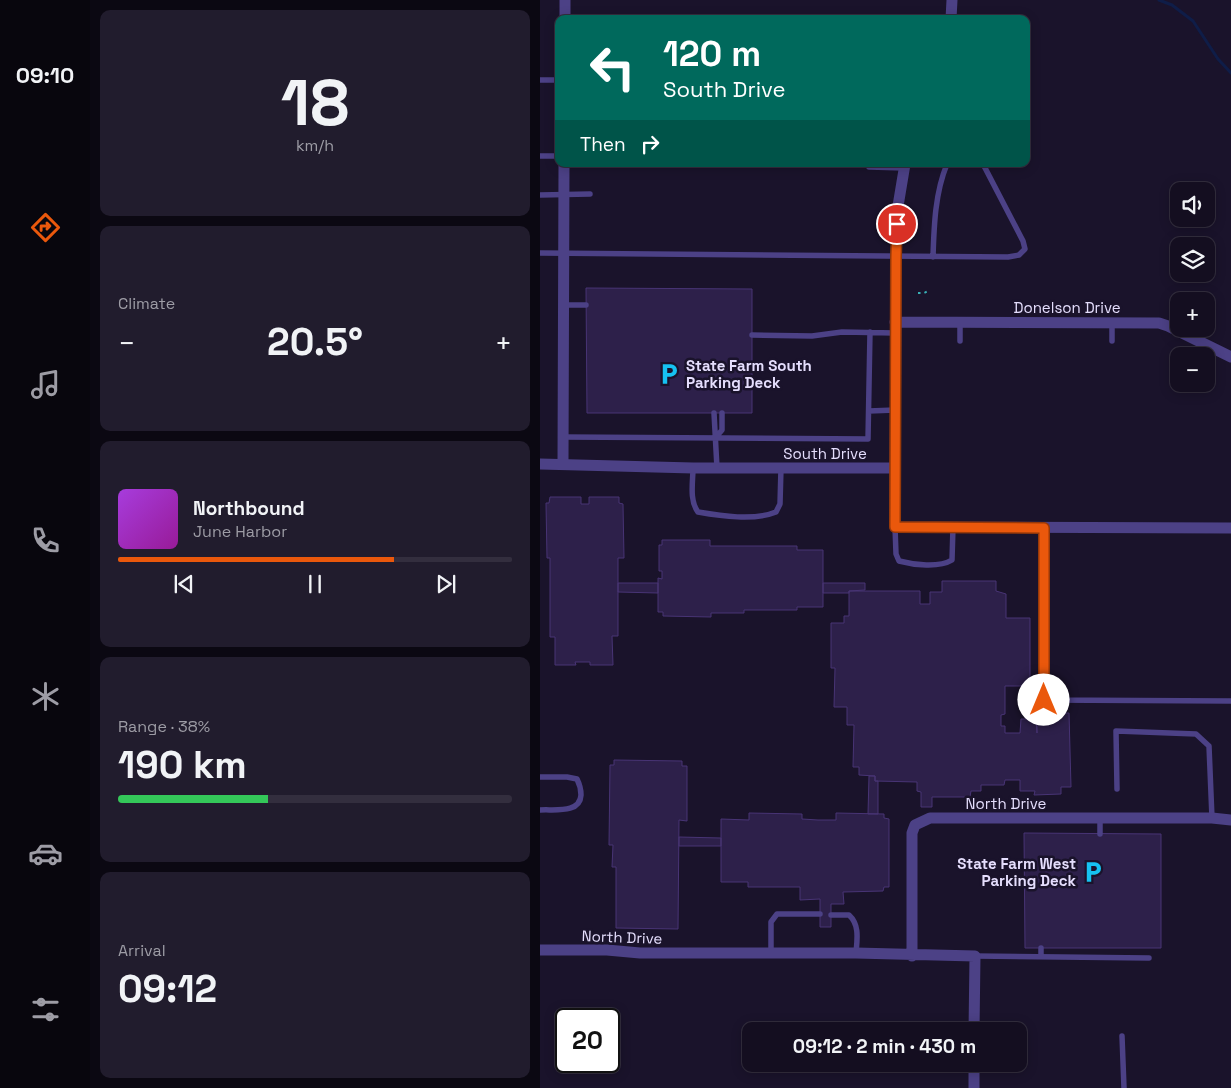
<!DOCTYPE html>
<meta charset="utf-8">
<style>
:root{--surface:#140e20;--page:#211c2d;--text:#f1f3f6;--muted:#9d9ca5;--line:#332e3e;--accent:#ea580c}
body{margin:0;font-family:"Space Grotesk",sans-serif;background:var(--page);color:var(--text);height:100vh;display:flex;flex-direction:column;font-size:19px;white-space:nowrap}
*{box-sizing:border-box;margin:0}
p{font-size:16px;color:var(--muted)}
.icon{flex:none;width:28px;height:28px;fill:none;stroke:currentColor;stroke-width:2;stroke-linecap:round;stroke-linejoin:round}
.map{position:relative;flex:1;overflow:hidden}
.side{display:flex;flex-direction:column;gap:10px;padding:10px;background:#0b0812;width:450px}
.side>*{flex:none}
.hud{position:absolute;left:15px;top:15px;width:475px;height:152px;border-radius:10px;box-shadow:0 2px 12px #0003,0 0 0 1px var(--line);background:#00695c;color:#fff;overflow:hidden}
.fabs{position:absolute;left:630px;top:182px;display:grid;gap:10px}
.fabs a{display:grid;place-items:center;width:45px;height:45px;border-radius:10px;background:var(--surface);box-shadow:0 2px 12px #0003,0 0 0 1px var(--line);font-size:25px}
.speed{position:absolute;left:15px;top:1008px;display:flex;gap:10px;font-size:25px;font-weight:700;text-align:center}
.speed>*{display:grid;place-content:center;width:65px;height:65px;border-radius:50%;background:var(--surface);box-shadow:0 2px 12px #0003,0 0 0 1px var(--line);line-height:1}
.speed .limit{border:2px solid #111;border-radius:8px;background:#fff;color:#111}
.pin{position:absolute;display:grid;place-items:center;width:42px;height:42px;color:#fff;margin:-21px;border:2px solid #fff;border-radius:50%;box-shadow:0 1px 5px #0007}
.me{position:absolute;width:55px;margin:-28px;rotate:0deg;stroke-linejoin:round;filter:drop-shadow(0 0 4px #0008)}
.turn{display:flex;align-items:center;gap:18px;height:105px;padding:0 25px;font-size:22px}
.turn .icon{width:65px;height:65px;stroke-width:2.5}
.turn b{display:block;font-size:35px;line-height:42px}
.then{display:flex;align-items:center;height:48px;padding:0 25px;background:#0003;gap:10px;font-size:19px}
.big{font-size:38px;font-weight:700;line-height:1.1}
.side .tile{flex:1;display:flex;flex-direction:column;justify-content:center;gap:8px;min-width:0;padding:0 18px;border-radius:10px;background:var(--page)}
.side .dial{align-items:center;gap:0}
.dial b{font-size:65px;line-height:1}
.song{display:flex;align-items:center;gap:15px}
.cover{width:60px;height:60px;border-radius:8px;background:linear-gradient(135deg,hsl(280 70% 55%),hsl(300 70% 35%))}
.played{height:5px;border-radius:2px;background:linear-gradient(90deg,var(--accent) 70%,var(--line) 70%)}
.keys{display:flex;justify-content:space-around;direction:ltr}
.heat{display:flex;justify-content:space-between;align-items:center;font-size:28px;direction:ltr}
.charge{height:8px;border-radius:4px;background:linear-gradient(90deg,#34c759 38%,var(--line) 0)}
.trip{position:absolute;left:202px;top:1022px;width:285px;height:50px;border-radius:10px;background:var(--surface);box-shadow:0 2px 12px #0003,0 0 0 1px var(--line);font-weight:700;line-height:50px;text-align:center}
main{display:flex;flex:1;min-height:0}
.tabs{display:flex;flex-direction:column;width:90px;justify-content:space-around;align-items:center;background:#08060d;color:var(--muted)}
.tabs .icon{width:35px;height:35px}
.tabs .active{color:var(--accent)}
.tabs b{font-size:22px;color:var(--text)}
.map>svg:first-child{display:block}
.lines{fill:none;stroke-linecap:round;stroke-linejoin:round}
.stream{stroke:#0f1d48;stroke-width:3}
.building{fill:#2d204a;stroke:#483475}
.path{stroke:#39b0b7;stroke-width:2;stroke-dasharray:2.5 4;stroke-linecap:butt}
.lane{stroke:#4c4186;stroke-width:5.5}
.street{stroke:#4c4186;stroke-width:11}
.route-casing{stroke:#983908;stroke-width:12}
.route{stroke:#ea580c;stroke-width:9}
.labels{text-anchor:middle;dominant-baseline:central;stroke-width:5;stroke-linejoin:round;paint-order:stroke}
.street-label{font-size:15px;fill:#e5defd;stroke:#1a132b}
.poi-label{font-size:15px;font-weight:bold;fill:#e5defd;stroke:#1a132b;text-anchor:start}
</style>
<main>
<nav class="tabs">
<b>09:10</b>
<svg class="icon active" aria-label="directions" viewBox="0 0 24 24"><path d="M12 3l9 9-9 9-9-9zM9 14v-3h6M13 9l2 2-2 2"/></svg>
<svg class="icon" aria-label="music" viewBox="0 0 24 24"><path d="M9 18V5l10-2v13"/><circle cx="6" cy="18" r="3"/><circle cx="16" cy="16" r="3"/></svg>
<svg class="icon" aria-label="phone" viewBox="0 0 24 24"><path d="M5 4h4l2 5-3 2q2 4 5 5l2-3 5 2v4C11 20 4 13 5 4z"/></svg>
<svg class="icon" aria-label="climate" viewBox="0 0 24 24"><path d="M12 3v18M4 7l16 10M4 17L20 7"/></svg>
<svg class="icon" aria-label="car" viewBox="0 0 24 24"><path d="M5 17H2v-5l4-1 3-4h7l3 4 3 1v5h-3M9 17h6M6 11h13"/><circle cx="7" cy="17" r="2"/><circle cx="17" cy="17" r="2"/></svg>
<svg class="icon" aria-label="filters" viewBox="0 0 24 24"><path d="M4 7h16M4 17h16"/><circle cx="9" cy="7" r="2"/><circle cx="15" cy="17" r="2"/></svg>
</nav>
<section class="side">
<div class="tile dial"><b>18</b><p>km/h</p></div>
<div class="tile"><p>Climate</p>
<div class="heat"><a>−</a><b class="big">20.5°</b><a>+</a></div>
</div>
<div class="tile">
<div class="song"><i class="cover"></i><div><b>Northbound</b><p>June Harbor</p></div></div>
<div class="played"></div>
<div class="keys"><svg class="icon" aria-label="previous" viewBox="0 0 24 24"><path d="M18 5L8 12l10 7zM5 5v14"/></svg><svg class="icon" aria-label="pause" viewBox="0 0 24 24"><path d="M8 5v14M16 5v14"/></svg><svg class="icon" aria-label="next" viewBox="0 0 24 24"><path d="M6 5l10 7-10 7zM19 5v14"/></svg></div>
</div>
<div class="tile"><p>Range · 38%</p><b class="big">190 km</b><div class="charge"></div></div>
<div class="tile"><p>Arrival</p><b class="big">09:12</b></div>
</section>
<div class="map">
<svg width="691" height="1088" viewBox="0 0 691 1088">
<rect width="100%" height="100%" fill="#1a132b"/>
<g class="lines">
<!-- stream -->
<path class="stream" d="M619 0 632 5 653 21 678 59 691 73"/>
</g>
<!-- building -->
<path class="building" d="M46 288 212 289V413H47Z
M10 497H41V504H49V497H79V503L83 504 84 558H78V636H72L73 665H50V662H35L36 665H15V637H10V558H7L6 503H9Z
M122 540H170V546H257V550H283V607H257V610H204V613H171V617L123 616V612H118V578L122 579V571H119V545H122Z
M402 581H456V591L466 594V618H490V686H465V714L461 715V726H465V733H480L481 719H496L497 733V713H529L531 787H521V794L494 795 495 791H480V780H465L464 785H441V791H431L430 797H392V807H381V792L377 791V782L335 781V776L319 775V767H313L314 725H307V707H294L295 668H291V623H304V616H309V591H380V604H390V592H402Z
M78 583H118V593L78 592Z
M283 583H325V590L309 591V593H283Z
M74 760 142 761V766H147V821L139 820 138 929 76 928V867H72L73 845H69L70 765H74Z
M329 776H335V781H338V814H328Z
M209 813 262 814V819L278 820H296V813L344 814V818L349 819V887H344L343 891 303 892 304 904H291V927H280V899L260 900V887H208V882H181V819L209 820Z
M484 833 621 834V948H485Z
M139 837 181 838V846H139Z"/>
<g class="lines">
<!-- path -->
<path class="path" d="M378 293H384L388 291"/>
<!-- lane -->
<path class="lane" d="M0 80H19
M0 156H19
M329 167 364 168
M0 195 50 194
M0 253 468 257 479 255 485 249 483 241 443 164
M393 257C394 226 395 193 407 164
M23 305H46
M212 335 272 336 302 332 355 333
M420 341V322
M572 341V322
M329 411 355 410
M174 413 177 468
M23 437 328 439 330 332
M176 437 182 430V413
M153 468C153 482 149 500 158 512 181 516 214 521 236 512L240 504 241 468
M355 527 356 554 359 561C374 565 399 568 412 560L413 527
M505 527 504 700 691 701
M0 777H27L37 779C40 785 41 788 41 795 40 814 14 809 0 810
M577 789 576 731 656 734 669 746 672 818
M560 818V834
M291 915H309C320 925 317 940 316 953
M501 948V957
M231 953V922L237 914H280
M435 956 609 958
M582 1036 584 1088"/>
<!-- street -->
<path class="street" d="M25 19V0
M411 19 412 0
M365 164 358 206 356 257 355 527 691 528
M355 322 619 323 628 326 691 357
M23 463 24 164
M0 464 153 468H355
M0 950H67L100 953H316L435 956 434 1031
M372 956V833L375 825 390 818H672L691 820
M434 1064V1088"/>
</g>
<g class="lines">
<defs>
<path id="route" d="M357 224 356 257 355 527 504 528V700"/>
</defs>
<!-- route casing -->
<use href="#route" class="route-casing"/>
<!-- route -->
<use href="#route" class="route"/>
</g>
<!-- icons -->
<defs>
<symbol id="parking-bare" viewBox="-9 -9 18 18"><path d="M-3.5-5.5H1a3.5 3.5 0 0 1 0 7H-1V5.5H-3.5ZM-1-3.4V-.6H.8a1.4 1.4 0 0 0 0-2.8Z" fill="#16c2f1" stroke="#1a132b" stroke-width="2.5" paint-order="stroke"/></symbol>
</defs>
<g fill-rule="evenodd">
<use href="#parking-bare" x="113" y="358" width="32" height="32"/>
<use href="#parking-bare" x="537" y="856" width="32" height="32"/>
</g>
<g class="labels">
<!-- street labels -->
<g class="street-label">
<text x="527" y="307">Donelson Drive</text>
<text x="285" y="453">South Drive</text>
<text x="466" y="803">North Drive</text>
<text transform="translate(82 937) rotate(2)">North Drive</text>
</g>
<!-- poi labels -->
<g class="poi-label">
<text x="146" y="365">State Farm South<tspan x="146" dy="17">Parking Deck</tspan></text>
<text x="536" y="863" text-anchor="end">State Farm West<tspan x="536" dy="17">Parking Deck</tspan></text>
</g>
</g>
</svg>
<div class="fabs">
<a><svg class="icon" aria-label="sound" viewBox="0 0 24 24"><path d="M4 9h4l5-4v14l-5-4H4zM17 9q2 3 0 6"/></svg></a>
<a><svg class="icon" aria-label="layers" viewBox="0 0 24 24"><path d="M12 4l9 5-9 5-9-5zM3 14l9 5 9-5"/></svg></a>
<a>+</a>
<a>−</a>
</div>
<div class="speed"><div class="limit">20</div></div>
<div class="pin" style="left:357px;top:224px;background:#d93025"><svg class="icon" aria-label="arrive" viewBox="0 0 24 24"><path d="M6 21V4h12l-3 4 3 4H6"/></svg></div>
<svg class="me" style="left:504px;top:700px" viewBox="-20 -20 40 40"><circle r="19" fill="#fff"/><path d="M0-13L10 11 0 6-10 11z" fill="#ea580c"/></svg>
<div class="trip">09:12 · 2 min · 430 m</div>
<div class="hud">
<div class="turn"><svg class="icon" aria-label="left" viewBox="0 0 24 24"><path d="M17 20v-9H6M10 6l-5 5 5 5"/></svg><div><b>120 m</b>South Drive</div></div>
<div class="then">Then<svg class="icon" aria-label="right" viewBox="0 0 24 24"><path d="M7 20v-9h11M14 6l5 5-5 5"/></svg></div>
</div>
</div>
</main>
